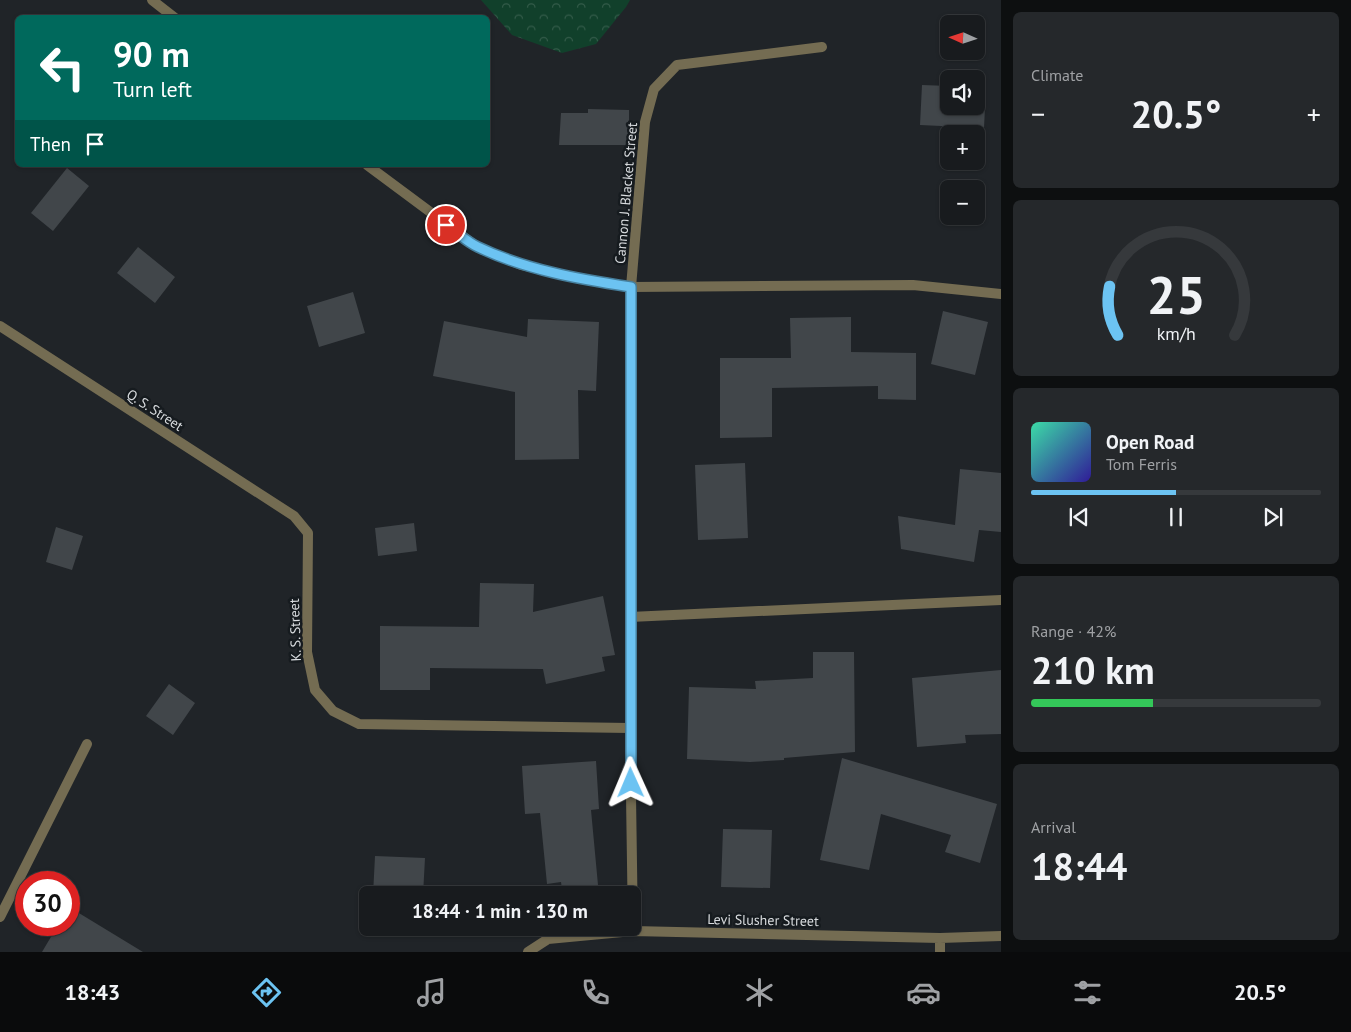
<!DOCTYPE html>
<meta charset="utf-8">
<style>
:root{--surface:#181b1e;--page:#25282b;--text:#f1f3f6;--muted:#9fa1a4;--line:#36393c;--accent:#6cc3f2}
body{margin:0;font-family:"PT Sans",sans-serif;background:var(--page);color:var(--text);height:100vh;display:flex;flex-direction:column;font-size:19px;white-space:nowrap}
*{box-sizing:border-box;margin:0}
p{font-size:16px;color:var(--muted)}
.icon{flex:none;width:28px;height:28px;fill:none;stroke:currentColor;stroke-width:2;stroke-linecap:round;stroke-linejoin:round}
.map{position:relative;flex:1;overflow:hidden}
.side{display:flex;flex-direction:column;gap:12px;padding:12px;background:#0d0f10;width:350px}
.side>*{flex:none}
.guide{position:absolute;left:15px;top:15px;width:475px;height:152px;border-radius:8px;box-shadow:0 1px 4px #0004,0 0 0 1px var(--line);background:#00695c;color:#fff;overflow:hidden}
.needle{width:32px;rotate:273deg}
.tools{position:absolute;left:940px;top:15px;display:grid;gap:10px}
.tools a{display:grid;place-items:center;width:45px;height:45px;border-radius:8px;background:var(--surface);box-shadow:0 1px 4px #0004,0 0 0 1px var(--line);font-size:25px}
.speed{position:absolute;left:15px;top:871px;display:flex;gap:10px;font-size:25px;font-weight:700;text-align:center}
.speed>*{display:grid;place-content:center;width:65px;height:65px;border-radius:50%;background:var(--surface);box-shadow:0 1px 4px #0004,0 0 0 1px var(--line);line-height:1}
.speed .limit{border:8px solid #d22;background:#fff;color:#111}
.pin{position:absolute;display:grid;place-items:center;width:42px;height:42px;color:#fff;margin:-21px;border:2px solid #fff;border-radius:50%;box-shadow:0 1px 5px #0007}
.me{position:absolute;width:55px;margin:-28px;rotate:359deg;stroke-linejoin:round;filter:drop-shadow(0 0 4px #0008)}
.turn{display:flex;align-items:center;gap:18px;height:105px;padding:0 15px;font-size:22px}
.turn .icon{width:65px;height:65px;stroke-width:2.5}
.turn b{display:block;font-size:35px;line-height:42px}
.then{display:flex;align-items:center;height:48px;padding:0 15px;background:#0003;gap:10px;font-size:19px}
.big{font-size:38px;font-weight:800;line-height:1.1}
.side .tile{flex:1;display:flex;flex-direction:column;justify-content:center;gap:8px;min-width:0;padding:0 18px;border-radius:8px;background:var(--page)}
.side .dial{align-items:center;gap:0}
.dial svg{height:130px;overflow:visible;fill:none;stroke:var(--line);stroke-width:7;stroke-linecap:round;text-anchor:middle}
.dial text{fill:var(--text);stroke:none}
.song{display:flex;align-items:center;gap:15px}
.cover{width:60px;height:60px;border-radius:8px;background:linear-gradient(135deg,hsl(160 70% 55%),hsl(250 70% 35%))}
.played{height:5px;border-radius:2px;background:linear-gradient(90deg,var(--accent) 50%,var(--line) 50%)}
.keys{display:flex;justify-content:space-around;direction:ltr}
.heat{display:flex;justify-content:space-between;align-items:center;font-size:28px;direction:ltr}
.charge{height:8px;border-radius:4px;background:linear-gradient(90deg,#34c759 42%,var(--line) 0)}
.trip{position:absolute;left:359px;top:886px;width:282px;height:50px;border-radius:8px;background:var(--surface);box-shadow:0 1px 4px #0004,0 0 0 1px var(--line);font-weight:800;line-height:50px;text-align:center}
.menu{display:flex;height:80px;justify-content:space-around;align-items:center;background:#0a0b0c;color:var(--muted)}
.menu .icon{width:35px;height:35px}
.menu .selected{color:var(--accent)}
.menu b{font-size:22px;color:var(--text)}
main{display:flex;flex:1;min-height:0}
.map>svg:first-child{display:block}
.forest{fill:url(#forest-crowns)}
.building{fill:#41464a}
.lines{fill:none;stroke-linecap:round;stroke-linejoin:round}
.minor{stroke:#746c52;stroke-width:10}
.route-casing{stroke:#467f9d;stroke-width:12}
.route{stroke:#6cc3f2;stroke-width:9}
.labels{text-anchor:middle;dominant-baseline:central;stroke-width:5;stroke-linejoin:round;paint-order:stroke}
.street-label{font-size:14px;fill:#d9dcdf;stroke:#161b1f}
</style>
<main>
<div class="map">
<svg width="1001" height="952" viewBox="0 0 1001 952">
<defs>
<pattern id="forest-crowns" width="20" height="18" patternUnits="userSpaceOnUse" patternTransform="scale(1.25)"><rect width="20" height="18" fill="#11402b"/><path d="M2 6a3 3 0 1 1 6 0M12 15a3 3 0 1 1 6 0" fill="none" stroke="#335b49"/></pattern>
</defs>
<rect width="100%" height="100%" fill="#202428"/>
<!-- forest -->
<path class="forest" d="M481 0H630L626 7 596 44 562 53 512 35Z"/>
<!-- building -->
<path class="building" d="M922 85 949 86V106H976V87H986L984 128 920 125Z
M588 109 629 110V145H559L561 113H588Z
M67 168 89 186 53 231 31 213Z
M138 247 175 277 155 303 117 273Z
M353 292 365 333 319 347 307 306Z
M943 311 988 322 975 375 931 364Z
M851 317V352L916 353V400L878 399V386L772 388V437L720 438V358H791L790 318Z
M528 319 599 322 596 391 578 390 579 459 515 460V392L433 376 444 321 527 337Z
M745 463 748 538 698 540 695 465Z
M960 469 1001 473V532L979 530 974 562 901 549 898 516 955 525Z
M414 523 417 551 378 556 375 528Z
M56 527 83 536 72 570 46 562Z
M480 583 534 584 533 612 603 596 615 655 602 657 605 671 546 684 543 669 430 668V690H380V626L479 627Z
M813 652H854L855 752 784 758V760L750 762 687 759 689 687 756 689 755 681 813 678Z
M1001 670V734L965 735 966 743 917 747 912 678Z
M169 684 195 703 173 735 146 716Z
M842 758 997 804 980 863 945 852 951 835 881 814 869 870 820 860Z
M596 761 599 809 591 810 598 885 562 889 561 882 547 884 540 813 525 814 522 766Z
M723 829 772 830 770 888 721 887Z
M375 856 425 858 423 895H373Z
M69 907 143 952H42L58 925H69Z"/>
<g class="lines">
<!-- minor -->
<path class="minor" d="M152 0 175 18
M367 165 476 246 521 265 577 278 631 287 913 285 1001 294
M0 326 294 516 308 533 307 652 315 690 333 711 359 724 630 728
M630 617 1001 600
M0 917 87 744
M633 931 630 728 631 287 645 122 654 89 677 65 822 47
M528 952 548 939 633 931 940 938 1001 936
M940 952V938"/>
</g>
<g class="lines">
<defs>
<path id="route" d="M446 225C457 232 467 242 478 247 526 270 579 279 631 287V783"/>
</defs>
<!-- route casing -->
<use href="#route" class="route-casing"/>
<!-- route -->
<use href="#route" class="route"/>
</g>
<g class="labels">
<!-- street labels -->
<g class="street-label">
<text transform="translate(626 193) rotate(-85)">Cannon J. Blacket Street</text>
<text transform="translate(155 410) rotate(33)">Q. S. Street</text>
<text transform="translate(295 630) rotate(-92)">K. S. Street</text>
<text transform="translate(763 920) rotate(1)">Levi Slusher Street</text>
</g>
</g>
</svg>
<div class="tools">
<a><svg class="needle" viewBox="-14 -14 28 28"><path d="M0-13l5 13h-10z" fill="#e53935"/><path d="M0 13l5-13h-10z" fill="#9fa1a4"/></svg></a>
<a><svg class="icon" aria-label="sound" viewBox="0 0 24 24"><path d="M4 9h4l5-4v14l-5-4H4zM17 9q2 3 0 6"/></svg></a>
<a>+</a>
<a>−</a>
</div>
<div class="speed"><div class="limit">30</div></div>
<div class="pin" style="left:446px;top:225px;background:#d93025"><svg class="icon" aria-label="arrive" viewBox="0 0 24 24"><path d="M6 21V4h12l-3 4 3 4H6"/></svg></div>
<svg class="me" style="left:631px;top:783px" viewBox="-20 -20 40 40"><path d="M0-17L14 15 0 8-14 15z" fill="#6cc3f2" stroke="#fff" stroke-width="4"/></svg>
<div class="trip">18:44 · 1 min · 130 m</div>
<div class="guide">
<div class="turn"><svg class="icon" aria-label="left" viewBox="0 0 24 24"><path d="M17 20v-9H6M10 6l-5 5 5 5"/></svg><div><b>90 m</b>Turn left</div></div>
<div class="then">Then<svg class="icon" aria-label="arrive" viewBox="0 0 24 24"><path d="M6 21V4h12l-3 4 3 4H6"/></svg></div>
</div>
</div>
<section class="side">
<div class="tile"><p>Climate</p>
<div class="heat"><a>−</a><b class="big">20.5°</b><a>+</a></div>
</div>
<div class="tile dial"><svg viewBox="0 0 100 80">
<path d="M14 69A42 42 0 1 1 86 69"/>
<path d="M14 69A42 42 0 0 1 9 39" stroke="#6cc3f2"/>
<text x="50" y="56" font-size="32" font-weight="700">25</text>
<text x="50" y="72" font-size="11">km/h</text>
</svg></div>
<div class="tile">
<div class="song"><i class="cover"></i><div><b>Open Road</b><p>Tom Ferris</p></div></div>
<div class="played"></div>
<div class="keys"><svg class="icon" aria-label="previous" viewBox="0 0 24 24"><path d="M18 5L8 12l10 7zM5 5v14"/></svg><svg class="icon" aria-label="pause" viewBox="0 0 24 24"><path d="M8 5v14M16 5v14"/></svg><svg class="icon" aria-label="next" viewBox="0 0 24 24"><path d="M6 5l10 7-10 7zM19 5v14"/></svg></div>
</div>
<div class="tile"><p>Range · 42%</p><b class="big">210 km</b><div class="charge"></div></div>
<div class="tile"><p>Arrival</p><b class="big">18:44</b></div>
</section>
</main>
<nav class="menu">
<b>18:43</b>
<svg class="icon selected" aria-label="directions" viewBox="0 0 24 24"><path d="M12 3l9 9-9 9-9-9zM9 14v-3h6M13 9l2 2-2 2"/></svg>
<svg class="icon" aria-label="music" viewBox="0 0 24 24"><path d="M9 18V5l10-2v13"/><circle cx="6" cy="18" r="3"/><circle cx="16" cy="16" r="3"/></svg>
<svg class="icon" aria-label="phone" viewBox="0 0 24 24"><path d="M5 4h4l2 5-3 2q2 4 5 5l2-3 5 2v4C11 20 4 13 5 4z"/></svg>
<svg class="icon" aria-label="climate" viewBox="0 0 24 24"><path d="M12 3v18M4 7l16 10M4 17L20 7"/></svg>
<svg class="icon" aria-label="car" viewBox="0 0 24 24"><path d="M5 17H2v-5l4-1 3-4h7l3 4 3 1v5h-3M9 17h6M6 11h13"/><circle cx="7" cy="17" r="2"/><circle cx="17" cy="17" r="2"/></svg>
<svg class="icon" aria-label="filters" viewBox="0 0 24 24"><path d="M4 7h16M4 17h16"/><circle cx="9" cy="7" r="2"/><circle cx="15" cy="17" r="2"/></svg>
<b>20.5°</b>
</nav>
